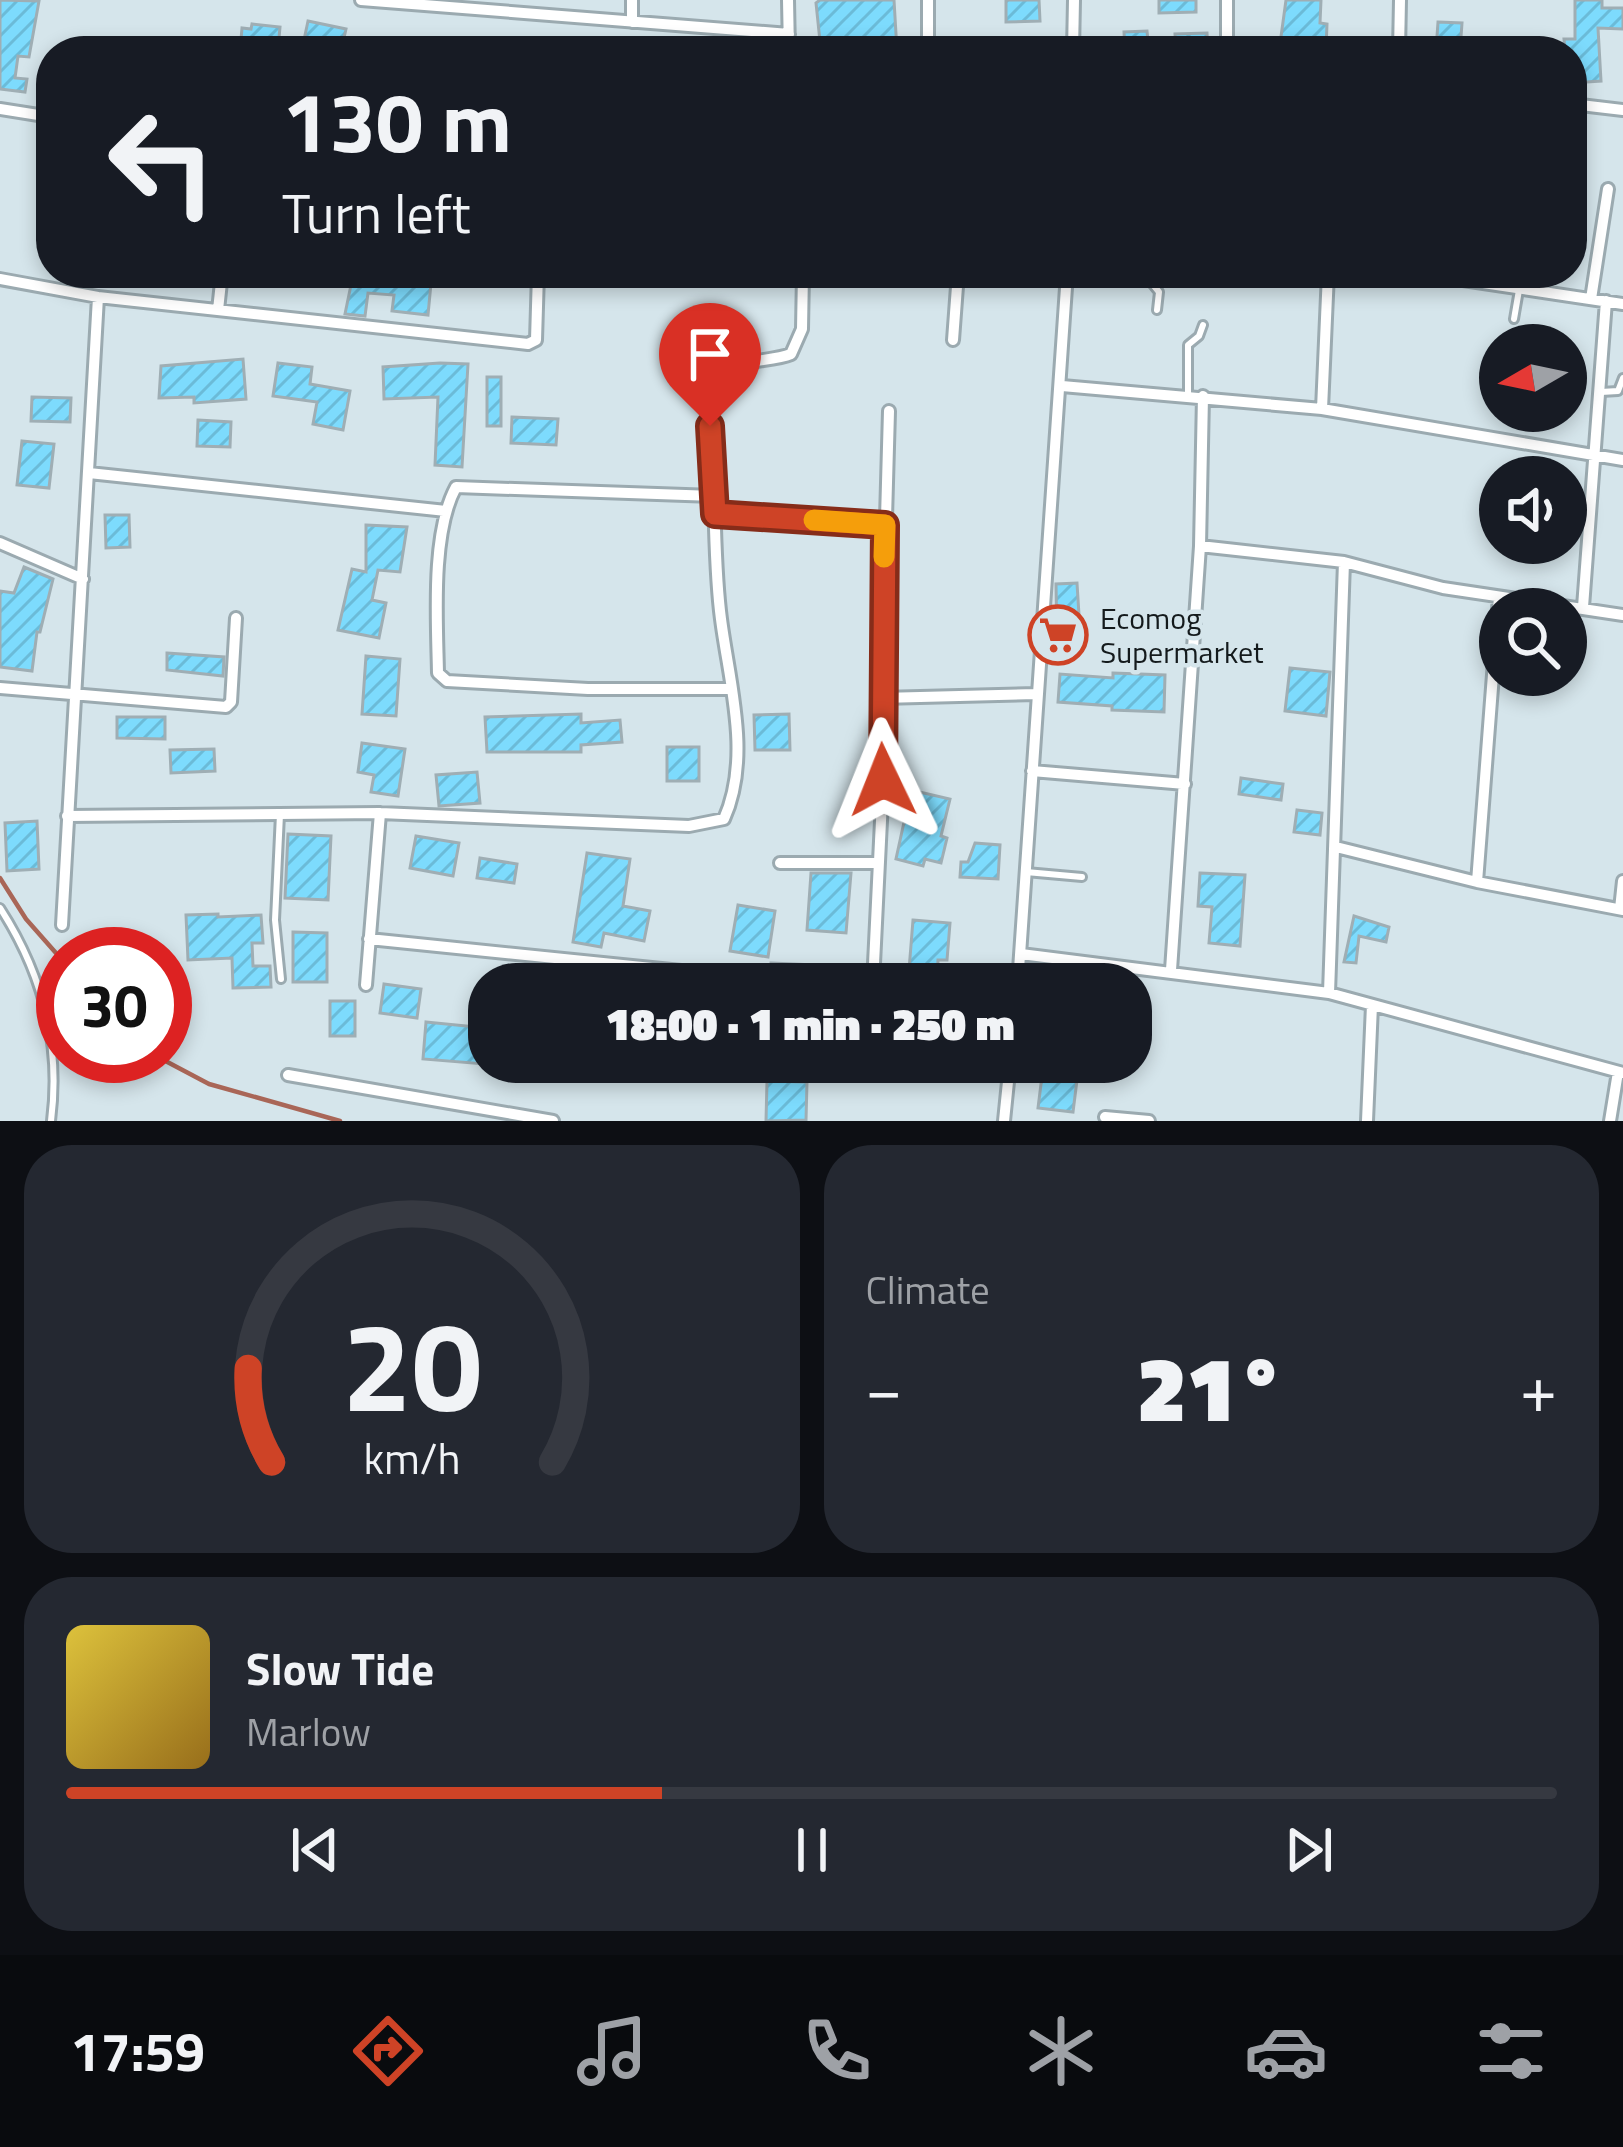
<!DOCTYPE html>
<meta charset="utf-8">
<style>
:root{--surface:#171b24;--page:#242831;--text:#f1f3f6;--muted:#9ea1a6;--line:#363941;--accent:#ce4326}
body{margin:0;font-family:"Titillium Web",sans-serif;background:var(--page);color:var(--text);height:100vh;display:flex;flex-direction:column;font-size:45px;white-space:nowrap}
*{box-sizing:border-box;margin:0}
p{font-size:39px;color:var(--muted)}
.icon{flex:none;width:66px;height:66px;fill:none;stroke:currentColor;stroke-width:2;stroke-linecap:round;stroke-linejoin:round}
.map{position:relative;height:1121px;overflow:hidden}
.panel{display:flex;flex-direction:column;gap:24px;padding:24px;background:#0d0f14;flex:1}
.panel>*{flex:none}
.top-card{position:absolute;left:36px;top:36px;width:1551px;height:252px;border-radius:48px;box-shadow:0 6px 18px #0003;background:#171b24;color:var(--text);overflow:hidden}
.needle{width:78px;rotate:261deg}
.buttons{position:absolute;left:1479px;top:324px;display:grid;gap:24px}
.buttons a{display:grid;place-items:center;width:108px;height:108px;border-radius:50%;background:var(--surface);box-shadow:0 6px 18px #0003;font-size:60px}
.speed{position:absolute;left:36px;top:927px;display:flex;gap:24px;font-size:60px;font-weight:700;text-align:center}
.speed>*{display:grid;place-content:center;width:156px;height:156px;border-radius:50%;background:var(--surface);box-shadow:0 6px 18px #0003;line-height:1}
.speed .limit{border:18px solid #d22;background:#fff;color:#111}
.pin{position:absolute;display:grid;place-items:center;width:102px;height:102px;color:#fff;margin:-123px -51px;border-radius:50% 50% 50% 0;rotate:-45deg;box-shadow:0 0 12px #0007}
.pin .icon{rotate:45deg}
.me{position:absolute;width:132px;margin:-66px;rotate:358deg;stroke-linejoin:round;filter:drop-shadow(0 0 9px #0008)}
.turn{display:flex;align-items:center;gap:42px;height:252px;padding:0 48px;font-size:54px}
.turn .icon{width:156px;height:156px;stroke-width:2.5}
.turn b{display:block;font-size:84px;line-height:102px}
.big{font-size:90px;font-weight:800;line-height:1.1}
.panel .card{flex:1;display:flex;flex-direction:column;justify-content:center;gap:18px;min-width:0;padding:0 42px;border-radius:48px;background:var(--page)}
.panel .dial{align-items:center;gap:0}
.dial svg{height:312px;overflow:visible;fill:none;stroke:var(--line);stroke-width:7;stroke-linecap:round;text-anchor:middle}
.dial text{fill:var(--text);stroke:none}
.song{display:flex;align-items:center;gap:36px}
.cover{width:144px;height:144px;border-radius:18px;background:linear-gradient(135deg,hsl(50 70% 55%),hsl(40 70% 35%))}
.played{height:12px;border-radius:6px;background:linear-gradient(90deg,var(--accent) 40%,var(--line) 40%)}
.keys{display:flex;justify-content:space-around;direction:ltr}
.heat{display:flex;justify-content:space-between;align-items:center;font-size:66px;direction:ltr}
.panel .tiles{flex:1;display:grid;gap:24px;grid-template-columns:1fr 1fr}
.card:last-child{grid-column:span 2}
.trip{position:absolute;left:468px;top:963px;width:684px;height:120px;border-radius:48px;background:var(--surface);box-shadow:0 6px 18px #0003;font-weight:800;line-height:120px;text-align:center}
.menu{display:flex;height:192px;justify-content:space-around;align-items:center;background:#090b0e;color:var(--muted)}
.menu .icon{width:84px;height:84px}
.menu .current{color:var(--accent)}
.menu b{font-size:54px;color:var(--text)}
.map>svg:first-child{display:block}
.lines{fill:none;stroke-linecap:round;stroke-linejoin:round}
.stream{stroke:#a96657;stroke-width:4.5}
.building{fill:url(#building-hatch);stroke:#9faeb4;stroke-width:3}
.lane-casing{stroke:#9baab0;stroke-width:12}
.street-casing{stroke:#9baab0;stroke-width:16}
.lane{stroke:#fff;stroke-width:6}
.street{stroke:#fff;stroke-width:10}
.route-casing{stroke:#862c19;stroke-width:30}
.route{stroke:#ce4326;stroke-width:21}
.slow{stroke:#f59e0b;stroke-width:21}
.labels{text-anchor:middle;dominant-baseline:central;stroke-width:9;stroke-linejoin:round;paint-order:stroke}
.poi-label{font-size:30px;fill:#141a1c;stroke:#d5e5eb;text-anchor:start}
</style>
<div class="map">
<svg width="1623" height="1121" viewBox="0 0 1623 1121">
<defs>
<pattern id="building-hatch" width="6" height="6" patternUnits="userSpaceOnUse" patternTransform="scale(3)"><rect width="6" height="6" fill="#7ddbfd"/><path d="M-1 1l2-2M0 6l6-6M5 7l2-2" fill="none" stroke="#6bbbd8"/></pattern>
</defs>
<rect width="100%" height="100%" fill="#d5e5eb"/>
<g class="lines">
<!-- stream -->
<path class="stream" d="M0 878 26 919 63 961
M156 1056 209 1084 340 1121"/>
</g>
<!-- building -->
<path class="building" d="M0 0 39 1 29 57 18 56 15 78 27 79 25 92 0 89Z
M820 0H894L897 51H821L816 3Z
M1006 0H1039L1040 21 1006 22Z
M1159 0H1196V12L1159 13Z
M1286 0H1321L1320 23 1327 24 1326 48 1280 44Z
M1575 0H1602V8H1623V29L1598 28 1601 81 1572 83V51H1565L1564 39H1575Z
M308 21 346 29 341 51H240L242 28 251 29 252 24 280 27 279 38 304 40Z
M1438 22 1462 23 1460 51H1436Z
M1147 31 1149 51H1125L1124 32Z
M1207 33 1208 51H1176L1175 34Z
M397 273H432L428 315 392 311 394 295 368 293 365 316 345 314 352 280 395 283Z
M577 273H628L629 280 579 286Z
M243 359 246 399 194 403V397L159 398 161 366Z
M278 363 312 367 310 384 350 391 343 430 313 424 317 402 273 396Z
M440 363 468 364 462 467 435 465 438 397 384 399 383 367Z
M487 377H501V426H487Z
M32 397 71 398 70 422 31 421Z
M512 417 558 419 556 445 511 443Z
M198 420 231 422 230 447 197 446Z
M22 441 54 444 49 488 17 485Z
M105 515H129L130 547 106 548Z
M366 525 407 527 400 572 378 570 372 600 386 603 379 638 338 630 352 569 366 572Z
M24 567 53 579 40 632H37L32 671 0 667V591L14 593Z
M1077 583 1079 615H1070L1072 643 1057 644 1056 584Z
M167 653 224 657 223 676 167 670Z
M366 656 400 659 396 716 362 714Z
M1290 668 1330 672 1326 716 1285 711Z
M1113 673 1165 675 1164 712 1112 710V706L1058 702 1060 674 1113 678Z
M581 714V723L620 720 622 742 581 745V752H487L485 717Z
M789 714 790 750H755L754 715Z
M117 717H165V739L117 738Z
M362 743 405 749 398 796 371 792 374 775 358 772Z
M667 747H699V781H667Z
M214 749 215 771 171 773 170 750Z
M477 772 480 803 439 806 436 775Z
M1241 778 1283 784 1281 800 1239 794Z
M911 790 950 799 941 836 947 838 941 863 925 859 923 866 896 859Z
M1297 810 1322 813 1320 835 1294 832Z
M37 821 39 869 7 871 5 823Z
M288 834 331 836 328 900 285 898Z
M416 836 459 843 453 876 410 868Z
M975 843 1000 845 998 879 960 877 961 862H968Z
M587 853 630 859 623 906 650 911 644 941 604 933 601 947 573 942Z
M480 858 517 864 514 883 477 878Z
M811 873H851L846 933 807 930Z
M1200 873 1245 875 1240 946 1209 943 1212 907 1198 906Z
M738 905 775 911 768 957 730 951Z
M218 914V917L261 915 263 943H252L253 966H270L271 987 233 988 232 958 188 960 186 915Z
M1354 916 1389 927 1386 942 1359 936 1356 963 1344 962Z
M913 920 950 923 947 960H938L937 984H888L889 969 909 970Z
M293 932 327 933V982H293Z
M771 963 814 965V984H770Z
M384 984 421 989 417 1018 380 1013Z
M330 1001H355V1036H330Z
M426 1022 487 1028 484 1064 423 1059Z
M1042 1076 1077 1080 1073 1112 1038 1108Z
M767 1081 807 1082 806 1120 766 1121Z"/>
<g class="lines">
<defs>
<path id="lane" d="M1150 273V281L1159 292 1157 310
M1514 319 1519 290
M1601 392 1618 391 1623 378
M1188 395V345L1199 336 1203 325
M280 814 275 920 281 979
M1026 872 1082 877
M0 908C42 973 61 1043 51 1121"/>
<path id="street" d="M361 0 789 34
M788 0 789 51
M928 0V51
M1227 0V51
M632 22V0
M1073 51 1074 0
M1399 51 1400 0
M1572 104 1623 110
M0 109 51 117
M1416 273 1623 304
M0 279 98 297 528 344 536 340 538 273
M1591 299 1608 189
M218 310 222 273
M953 340 958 273
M1062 386 1322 409 1623 460
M1322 409 1328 273
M89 473 446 511
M714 496 456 487C431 533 437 620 438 673L447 681 588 689H732
M715 514 885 525
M0 543 83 579
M1200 546 1344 562 1443 588 1623 615
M1583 607 1606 301
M0 688 226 707 231 702 236 618
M881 698 1036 694
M1032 771 1185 784
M67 816 380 813 689 826 724 819C752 757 729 682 721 619 714 567 716 514 712 462 711 439 701 401 715 380 729 358 769 363 791 354L802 329 803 273
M1336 847 1477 882 1623 910
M780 863H877
M1477 882 1499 597
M1620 909 1623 881
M62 925 98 297
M369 939 740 977
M1021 954 1329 993 1623 1073
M1171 970 1200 546 1203 396
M873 984 883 780 881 698 889 411
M1018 984 1067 273
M366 985 380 813
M1329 993 1344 562
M871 1066V1062
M288 1075 553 1121
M1105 1117 1149 1121
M1004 1121 1010 1062
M1367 1121 1372 1005
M1610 1121 1618 1072"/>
</defs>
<!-- lane casing -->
<use href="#lane" class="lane-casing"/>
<!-- street casing -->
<use href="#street" class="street-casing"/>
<!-- lane -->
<use href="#lane" class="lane"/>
<!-- street -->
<use href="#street" class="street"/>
</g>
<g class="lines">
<defs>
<path id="route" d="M710 426 715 514 885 525 883 780"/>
</defs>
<!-- route casing -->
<use href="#route" class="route-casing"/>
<!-- route -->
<use href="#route" class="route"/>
<!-- slow -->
<path class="slow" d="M814 520 885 525 884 557"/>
</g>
<!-- icons -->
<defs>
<symbol id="supermarket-ring" viewBox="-11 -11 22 22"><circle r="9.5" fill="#d5e5eb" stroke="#ce4326" stroke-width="1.5"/><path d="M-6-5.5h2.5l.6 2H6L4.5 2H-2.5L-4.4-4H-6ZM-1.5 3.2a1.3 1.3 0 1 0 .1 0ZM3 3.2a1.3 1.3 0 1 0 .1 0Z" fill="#ce4326"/></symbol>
</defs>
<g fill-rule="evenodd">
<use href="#supermarket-ring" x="1025" y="602" width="66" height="66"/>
</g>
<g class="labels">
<!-- poi labels -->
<g class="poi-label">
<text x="1100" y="618">Ecomog<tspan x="1100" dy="34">Supermarket</tspan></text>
</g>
</g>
</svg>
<div class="buttons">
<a><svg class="needle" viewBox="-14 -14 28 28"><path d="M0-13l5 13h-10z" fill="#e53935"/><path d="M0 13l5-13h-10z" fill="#9ea1a6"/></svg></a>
<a><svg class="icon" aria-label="sound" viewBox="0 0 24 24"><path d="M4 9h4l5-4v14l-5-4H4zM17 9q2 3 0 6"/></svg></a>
<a><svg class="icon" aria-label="search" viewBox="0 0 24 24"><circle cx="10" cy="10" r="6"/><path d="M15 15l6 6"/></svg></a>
</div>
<div class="speed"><div class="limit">30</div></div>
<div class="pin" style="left:710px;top:426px;background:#d93025"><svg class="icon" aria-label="arrive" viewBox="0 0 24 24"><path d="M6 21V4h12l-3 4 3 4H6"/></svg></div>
<svg class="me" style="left:883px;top:780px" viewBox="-20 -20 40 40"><path d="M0-17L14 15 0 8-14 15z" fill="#ce4326" stroke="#fff" stroke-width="4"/></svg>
<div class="trip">18:00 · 1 min · 250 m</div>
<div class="top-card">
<div class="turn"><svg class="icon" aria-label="left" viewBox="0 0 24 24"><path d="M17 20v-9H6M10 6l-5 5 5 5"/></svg><div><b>130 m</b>Turn left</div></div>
</div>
</div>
<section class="panel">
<div class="tiles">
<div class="card dial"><svg viewBox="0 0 100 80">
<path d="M14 69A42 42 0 1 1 86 69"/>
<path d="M14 69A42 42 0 0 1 8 45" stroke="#ce4326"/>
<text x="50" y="56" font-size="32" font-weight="700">20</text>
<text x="50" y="72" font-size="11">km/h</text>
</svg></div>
<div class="card"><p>Climate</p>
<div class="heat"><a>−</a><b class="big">21°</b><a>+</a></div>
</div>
<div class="card">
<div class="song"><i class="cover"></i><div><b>Slow Tide</b><p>Marlow</p></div></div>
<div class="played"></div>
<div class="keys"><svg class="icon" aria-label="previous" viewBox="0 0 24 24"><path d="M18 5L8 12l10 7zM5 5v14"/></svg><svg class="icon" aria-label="pause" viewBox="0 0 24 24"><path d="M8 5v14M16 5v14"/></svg><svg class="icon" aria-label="next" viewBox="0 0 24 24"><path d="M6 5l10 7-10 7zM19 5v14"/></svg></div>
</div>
</div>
</section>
<nav class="menu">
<b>17:59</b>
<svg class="icon current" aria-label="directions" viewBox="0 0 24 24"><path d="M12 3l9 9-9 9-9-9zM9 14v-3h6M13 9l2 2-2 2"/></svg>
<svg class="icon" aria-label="music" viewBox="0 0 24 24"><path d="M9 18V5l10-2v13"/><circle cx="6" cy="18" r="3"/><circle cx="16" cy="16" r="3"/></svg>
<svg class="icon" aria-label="phone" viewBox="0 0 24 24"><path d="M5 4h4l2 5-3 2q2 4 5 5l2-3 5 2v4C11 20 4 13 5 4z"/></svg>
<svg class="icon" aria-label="climate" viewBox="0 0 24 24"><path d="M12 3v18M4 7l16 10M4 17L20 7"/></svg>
<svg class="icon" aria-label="car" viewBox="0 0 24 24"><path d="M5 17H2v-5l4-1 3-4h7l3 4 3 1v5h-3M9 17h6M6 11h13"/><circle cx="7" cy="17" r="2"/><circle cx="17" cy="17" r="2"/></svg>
<svg class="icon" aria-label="filters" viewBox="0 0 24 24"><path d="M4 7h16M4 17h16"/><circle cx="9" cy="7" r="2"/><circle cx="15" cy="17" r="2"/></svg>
</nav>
